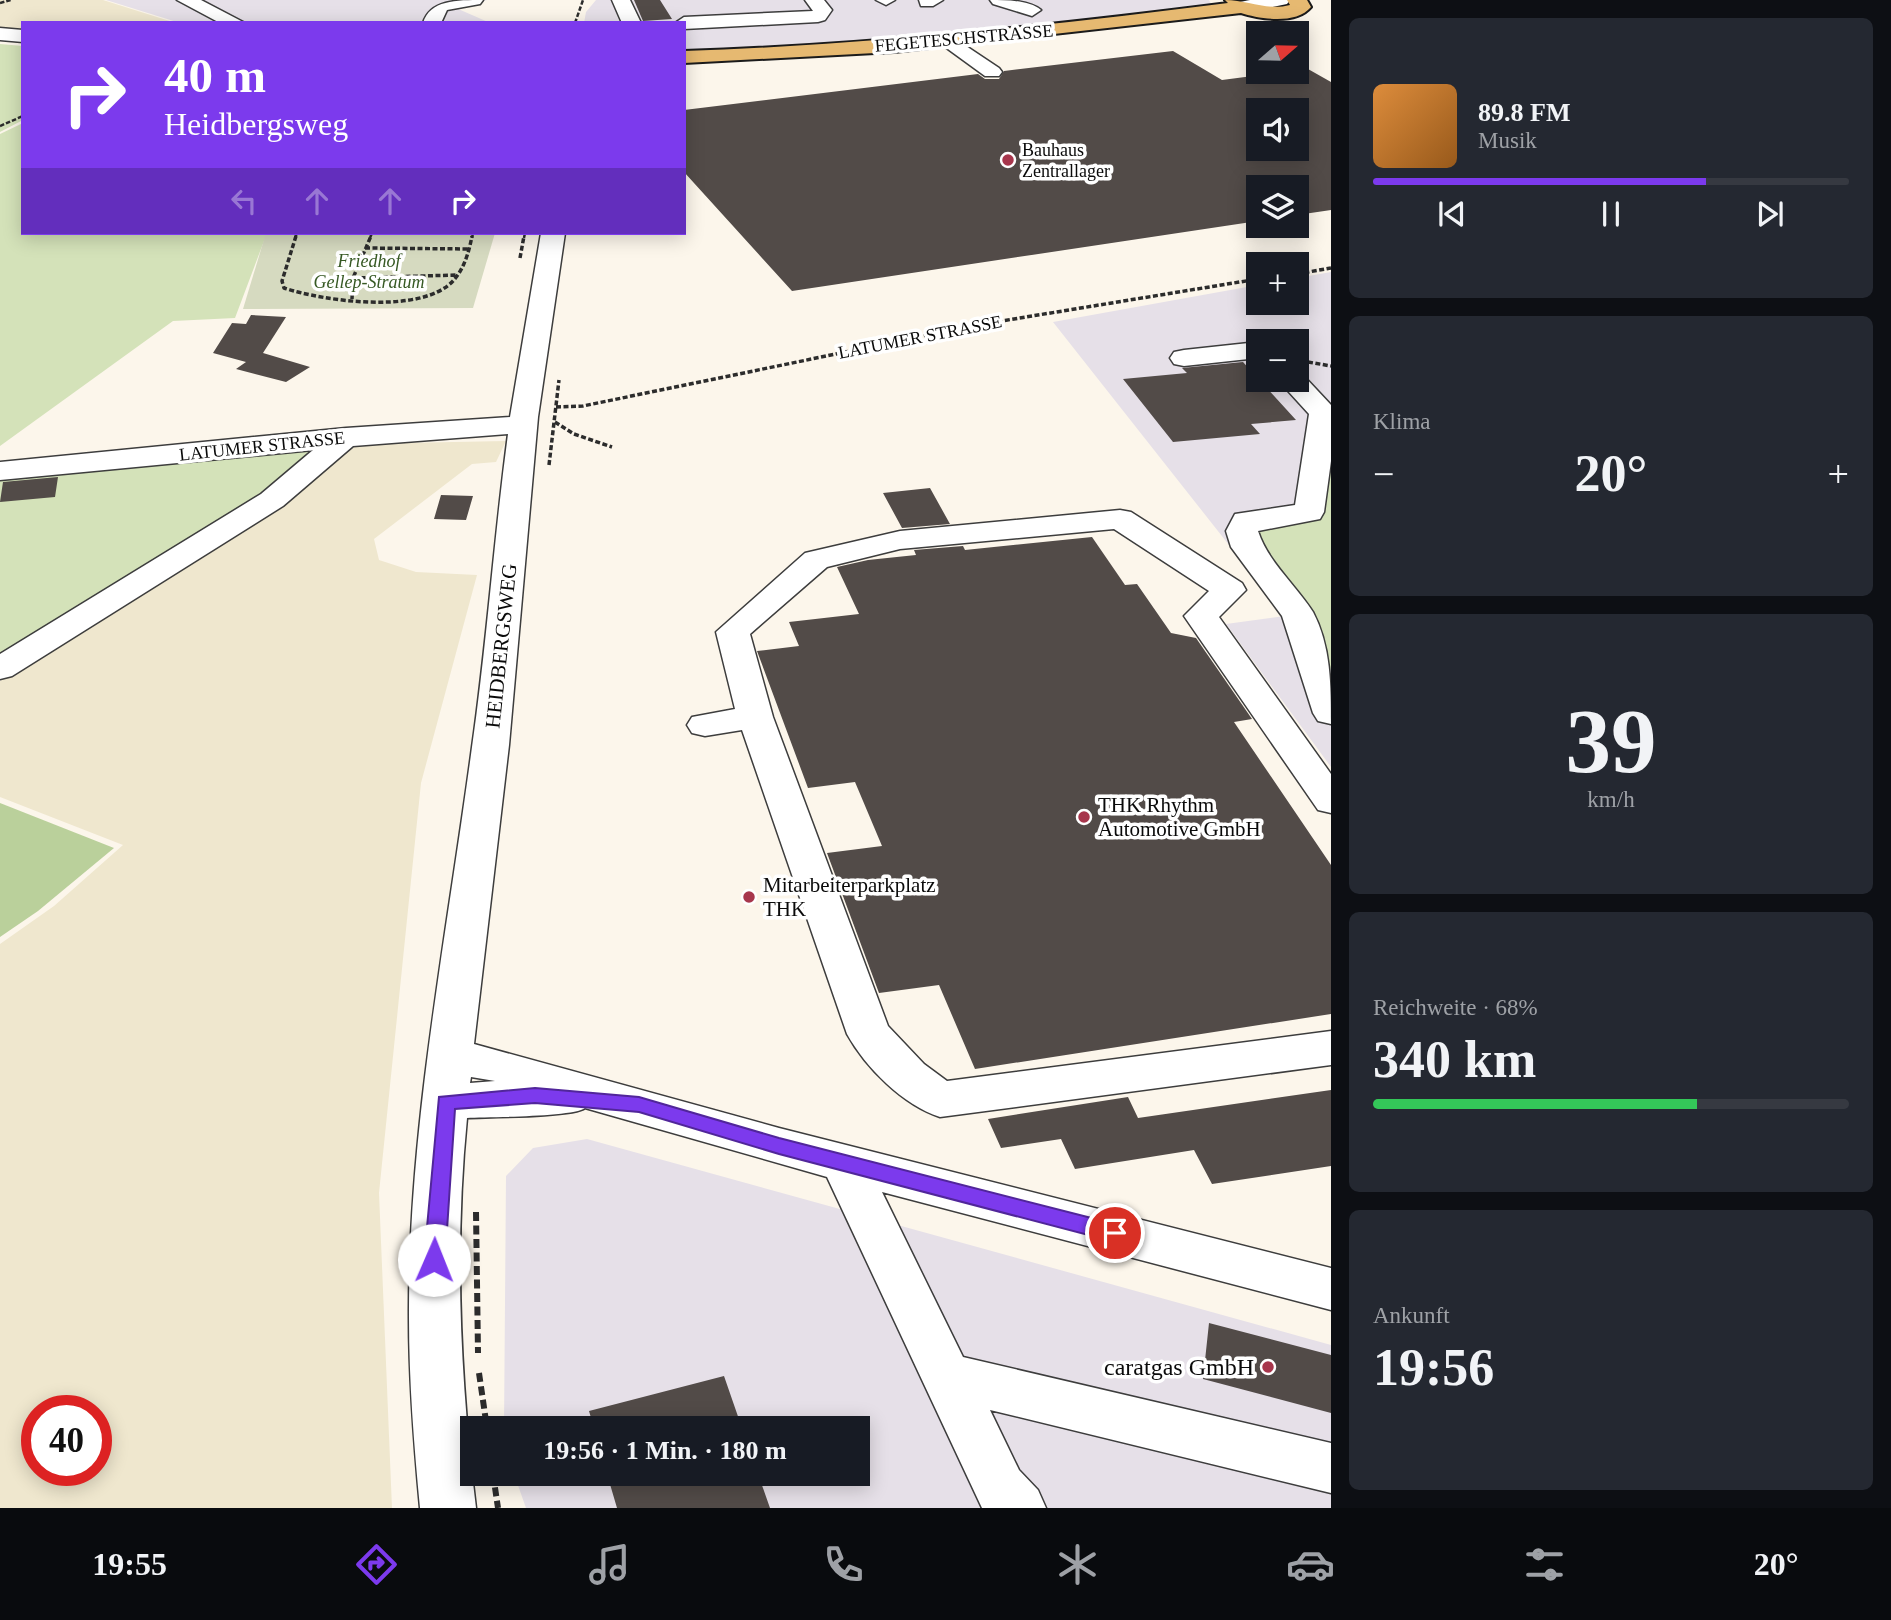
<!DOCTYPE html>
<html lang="de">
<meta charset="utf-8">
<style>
:root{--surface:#171b24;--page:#242831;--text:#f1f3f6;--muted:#9ea1a6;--line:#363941;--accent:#7c3aed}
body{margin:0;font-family:Georgia,serif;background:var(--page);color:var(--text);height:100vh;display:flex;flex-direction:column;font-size:26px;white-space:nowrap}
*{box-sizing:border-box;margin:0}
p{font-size:23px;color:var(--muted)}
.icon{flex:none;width:38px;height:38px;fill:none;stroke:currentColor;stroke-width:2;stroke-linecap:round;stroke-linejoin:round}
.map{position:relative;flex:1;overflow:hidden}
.side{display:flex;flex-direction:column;gap:18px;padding:18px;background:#0d0f14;width:560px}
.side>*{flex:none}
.guide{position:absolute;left:21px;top:21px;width:665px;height:214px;border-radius:0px;box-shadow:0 4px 18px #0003;background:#7c3aed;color:#fff;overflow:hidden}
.needle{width:46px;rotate:70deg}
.buttons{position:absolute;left:1246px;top:21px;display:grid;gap:14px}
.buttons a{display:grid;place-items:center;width:63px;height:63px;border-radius:0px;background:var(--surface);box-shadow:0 4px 18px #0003;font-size:35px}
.speed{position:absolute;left:21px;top:1395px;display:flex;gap:14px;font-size:35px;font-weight:700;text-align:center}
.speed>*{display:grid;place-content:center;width:91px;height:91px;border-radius:50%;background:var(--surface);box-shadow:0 4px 18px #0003;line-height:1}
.speed .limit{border:10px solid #d22;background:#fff;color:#111}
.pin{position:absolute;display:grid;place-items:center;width:60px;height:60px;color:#fff;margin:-30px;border:4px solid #fff;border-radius:50%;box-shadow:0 2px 7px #0007}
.me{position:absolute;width:77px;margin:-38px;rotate:1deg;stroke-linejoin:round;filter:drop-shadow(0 0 5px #0008)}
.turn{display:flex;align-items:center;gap:24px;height:147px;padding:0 28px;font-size:32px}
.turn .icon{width:91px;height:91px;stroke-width:2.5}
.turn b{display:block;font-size:49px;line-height:60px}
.lanes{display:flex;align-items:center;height:66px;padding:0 28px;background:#0003;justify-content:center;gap:35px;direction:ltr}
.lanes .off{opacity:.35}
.big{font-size:52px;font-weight:600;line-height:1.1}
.side .widget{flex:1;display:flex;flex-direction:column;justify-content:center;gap:10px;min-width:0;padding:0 24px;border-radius:10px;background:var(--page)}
.side .dial{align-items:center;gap:0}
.dial b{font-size:91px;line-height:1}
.song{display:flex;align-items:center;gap:21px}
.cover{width:84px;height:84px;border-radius:10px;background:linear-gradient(135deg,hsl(30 70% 55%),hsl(30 70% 35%))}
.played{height:7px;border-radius:4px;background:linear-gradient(90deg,var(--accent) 70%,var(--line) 70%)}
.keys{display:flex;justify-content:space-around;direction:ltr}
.heat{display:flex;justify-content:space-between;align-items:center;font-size:38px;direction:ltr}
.charge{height:10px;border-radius:5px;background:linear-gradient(90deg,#34c759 68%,var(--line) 0)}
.trip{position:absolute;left:460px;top:1416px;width:410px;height:70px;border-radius:0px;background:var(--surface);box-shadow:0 4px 18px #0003;font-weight:600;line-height:70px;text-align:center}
.menu{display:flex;height:112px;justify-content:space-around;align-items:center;background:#090b0e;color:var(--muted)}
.menu .icon{width:49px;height:49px}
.menu .on{color:var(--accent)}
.menu b{font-size:32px;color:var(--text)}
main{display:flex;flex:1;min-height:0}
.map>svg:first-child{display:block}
.industrial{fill:#e6e0e8;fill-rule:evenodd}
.farmland{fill:#efe7ce;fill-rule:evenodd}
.green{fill:#d4e2b9}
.forest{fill:#bad09b}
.cemetery{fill:#d6dac0}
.building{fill:#524b48;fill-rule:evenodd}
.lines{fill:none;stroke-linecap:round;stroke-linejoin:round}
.minor-casing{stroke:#3d3d3d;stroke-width:3}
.major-casing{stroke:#1b1b1b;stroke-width:4}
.path-far2{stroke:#2c2c2c;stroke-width:2.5;stroke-dasharray:4.5 2;stroke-linecap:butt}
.path-far1{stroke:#2c2c2c;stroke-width:3.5;stroke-dasharray:5 2.5;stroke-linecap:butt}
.path{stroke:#2c2c2c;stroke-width:6;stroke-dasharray:9 4.5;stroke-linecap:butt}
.minor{fill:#fff;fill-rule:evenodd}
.major{fill:#e6b971;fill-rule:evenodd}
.route{fill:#7c3aed;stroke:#51269a;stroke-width:2}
.poi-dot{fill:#a7364c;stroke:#fff;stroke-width:2.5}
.labels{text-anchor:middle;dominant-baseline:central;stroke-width:7;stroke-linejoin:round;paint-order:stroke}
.far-street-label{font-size:18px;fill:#0a0a0a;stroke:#fff}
.far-poi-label{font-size:18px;fill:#0a0a0a;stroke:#fff;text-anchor:start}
.far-park-label{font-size:18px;font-style:italic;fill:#375924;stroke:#fff}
.street-label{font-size:21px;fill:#0a0a0a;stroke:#fff}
.poi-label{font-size:21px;fill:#0a0a0a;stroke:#fff;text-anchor:start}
.near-poi-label{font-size:24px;fill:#0a0a0a;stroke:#fff;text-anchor:end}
</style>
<main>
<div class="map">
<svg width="1331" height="1508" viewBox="0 0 1331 1508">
<rect width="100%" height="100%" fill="#fcf6eb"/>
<!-- industrial -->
<path class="industrial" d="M106 0H487L456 8 488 22 180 23Z
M596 0H1209L1211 4 1046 26 856 43 684 53V23H584L586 12Z
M1331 272V767L1226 624 1285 616 1053 322 1258 285V303H1297V278ZM1258 341H1297V380H1258Z
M587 1139 1331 1345V1508H526L514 1474H858V1428H504L506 1176 533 1148Z"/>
<!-- farmland -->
<path class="farmland" d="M0 0H103L176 23H23V40L0 39Z
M506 441 496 462 472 464 374 539 379 560 416 572 477 575 421 783 379 1193 392 1508H0V944L54 906 123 845 0 797V681L266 510 351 444ZM37 1410H96V1470H37Z"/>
<!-- green -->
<path class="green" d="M0 44 23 46V120L0 132Z
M23 123V233H267L235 318 173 321 0 446V134Z
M329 446 261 499 0 664V476Z
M1331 446V671L1318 631 1256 541 1259 522 1322 513Z"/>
<!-- forest -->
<path class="forest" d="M0 803 114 848 38 911 0 937Z"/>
<!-- cemetery -->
<path class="cemetery" d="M266 233H495L473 308 243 309Z"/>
<!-- building -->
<path class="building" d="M634 0H660L672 19 643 21Z
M1173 51 1222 80 1308 69 1331 82V210L1297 215V187H1258V221L792 291 684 172V110L978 74 985 79H999L1004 71ZM1258 110H1297V149H1258Z
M251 315 286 317 263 353 310 367 286 382 236 369 246 362 213 353 232 323 246 324Z
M1243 362 1296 420 1251 424 1260 434 1173 442 1123 379 1187 373 1182 368Z
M58 477 55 497 0 502 3 482Z
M930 488 950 524 902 528 883 493Z
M441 495 473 496 466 520 434 519Z
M1092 537 1125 585 1137 584 1171 633 1196 638 1252 719 1234 722 1331 865V1014L975 1069 939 985 879 993 827 853 882 846 855 782 808 788 757 651 799 646 789 622 859 614 837 567 868 560 916 555 914 550 963 546 965 550Z
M1331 1090V1166L1212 1184 1194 1150 1075 1169 1061 1139 1001 1148 988 1119 1128 1097 1138 1118Z
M1209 1323 1331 1355V1413L1203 1379Z
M724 1376 742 1428H594L589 1411Z
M607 1474H758L770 1508H617Z"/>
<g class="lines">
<defs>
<path id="minor" d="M177 0H201L245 23H220Z
M483 0 480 4 447 10 441 23H423C430 0 456 0 483 0Z
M612 0H630L641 23H622Z
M805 0H824L832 10 825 20 818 22 684 29V23H675L684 17 813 11Z
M876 0H895L886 5Z
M919 0H943L933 6H921Z
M990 0C1006 0 1029 0 1041 10L1032 16 993 4Z
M1250 0H1290L1287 4 1242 13 1233 7 1235 3Z
M0 28 23 30V42L0 40Z
M948 34 999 68 1002 72 999 76H985L941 44 938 40 941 36Z
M541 233H565L538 417 509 745 474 1044 779 1128 1331 1268V1310L882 1192 963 1357 1331 1443V1493L990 1410 1019 1470 1038 1490 1046 1508H982L827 1177 585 1108C574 1117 488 1117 467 1118 454 1249 460 1378 476 1508H420C414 1445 409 1382 409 1318 408 1127 447 936 472 747 487 643 494 538 508 434L353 446 283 506 12 676 0 679V654L261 494 313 450 0 480V462L346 428 510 417ZM471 1077 495 1081 470 1083Z
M1258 342V358L1184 366 1174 364 1170 358 1174 352 1184 350Z
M1297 373 1302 374 1331 405V461L1324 512 1320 519 1258 531C1268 562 1295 584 1313 612 1331 646 1331 686 1331 724L1318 721 1313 713 1282 616 1231 547 1226 531 1235 514 1295 505 1309 414 1278 380H1297Z
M1120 510 1131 512 1242 583 1246 590 1219 617 1331 774V813L1318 810 1184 616 1209 591 1114 529 900 549 827 567 750 634 773 717 888 1026 924 1064 947 1081 1331 1031V1065L940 1117C903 1105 866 1068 847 1034L742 730 705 736 692 733 687 725 692 717 735 709 716 632 805 553 900 531Z"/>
<path id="major" d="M1225 0C1248 0 1267 11 1290 5L1287 0H1307L1311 7C1296 25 1260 19 1241 13L894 52 684 63V51C866 45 1047 26 1228 3Z"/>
</defs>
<!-- minor casing -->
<use href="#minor" class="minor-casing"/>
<!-- major casing -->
<use href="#major" class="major-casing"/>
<!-- path-far2 -->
<path class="path-far2" d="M0 3 11 0
M575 23 583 0
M0 126 23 116
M295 238 297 233
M370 238 372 233
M472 238 473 233
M524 238 525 233"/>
<!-- path-far1 -->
<path class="path-far1" d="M296 236 282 281 284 288C323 301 421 315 453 281 464 269 469 252 472 236
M365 248 469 249
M520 258 524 236
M1297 274 1331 268
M353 278 457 275
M352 299 353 278 371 236
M1308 362 1331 366
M556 407 583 406 977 325 1258 279
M555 422 574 434 612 447
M549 465 559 380"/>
<!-- path -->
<path class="path" d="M476 1212 478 1353
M479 1373 487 1428
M493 1474 498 1508"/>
<!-- minor -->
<use href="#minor" class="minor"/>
<!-- major -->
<use href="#major" class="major"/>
</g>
<!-- route -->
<path class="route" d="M535 1088 639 1097 779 1138 1115 1224 1122 1227 1125 1233 1122 1239 1115 1242 779 1154 639 1112 535 1103 455 1109 445 1260 442 1266 434 1269 427 1266 424 1260 439 1097Z"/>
<!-- markers -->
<g class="poi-dot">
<circle cx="1008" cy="160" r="7"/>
<circle cx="1084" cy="817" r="7"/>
<circle cx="749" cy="897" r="7"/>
<circle cx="1268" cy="1367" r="7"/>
</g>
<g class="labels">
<!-- far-street labels -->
<g class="far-street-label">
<text transform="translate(964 38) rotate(-5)">FEGETESCHSTRASSE</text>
<text transform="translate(920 337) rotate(-11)">LATUMER STRASSE</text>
<text transform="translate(262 446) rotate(-6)">LATUMER STRASSE</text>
</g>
<!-- far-poi labels -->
<g class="far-poi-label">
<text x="1022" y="150">Bauhaus<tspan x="1022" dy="21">Zentrallager</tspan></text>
</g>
<!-- far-park labels -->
<g class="far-park-label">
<text x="369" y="261">Friedhof<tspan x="369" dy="21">Gellep-Stratum</tspan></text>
</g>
<!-- street labels -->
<g class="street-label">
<text transform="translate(501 646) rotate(-84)">HEIDBERGSWEG</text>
</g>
<!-- poi labels -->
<g class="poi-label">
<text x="1098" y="805">THK Rhythm<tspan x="1098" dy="24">Automotive GmbH</tspan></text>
<text x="763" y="885">Mitarbeiterparkplatz<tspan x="763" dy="24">THK</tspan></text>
</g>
<!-- near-poi labels -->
<g class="near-poi-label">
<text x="1254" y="1367">caratgas GmbH</text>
</g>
</g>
</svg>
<div class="buttons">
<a><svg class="needle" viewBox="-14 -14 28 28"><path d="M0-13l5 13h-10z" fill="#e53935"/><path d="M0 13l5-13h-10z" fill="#9ea1a6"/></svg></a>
<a><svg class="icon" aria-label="sound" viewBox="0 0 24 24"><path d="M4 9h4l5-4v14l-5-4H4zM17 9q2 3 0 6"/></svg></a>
<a><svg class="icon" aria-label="layers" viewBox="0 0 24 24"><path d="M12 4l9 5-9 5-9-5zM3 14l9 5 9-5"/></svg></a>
<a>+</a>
<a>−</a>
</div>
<div class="speed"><div class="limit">40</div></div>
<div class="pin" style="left:1115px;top:1233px;background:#d93025"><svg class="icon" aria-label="arrive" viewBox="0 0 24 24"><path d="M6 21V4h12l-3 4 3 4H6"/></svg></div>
<svg class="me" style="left:434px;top:1260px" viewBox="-20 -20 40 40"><circle r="19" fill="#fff"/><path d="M0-13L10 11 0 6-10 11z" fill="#7c3aed"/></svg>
<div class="trip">19:56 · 1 Min. · 180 m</div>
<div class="guide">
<div class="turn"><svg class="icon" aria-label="right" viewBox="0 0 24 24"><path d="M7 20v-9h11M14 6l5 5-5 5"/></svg><div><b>40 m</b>Heidbergsweg</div></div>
<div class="lanes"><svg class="icon off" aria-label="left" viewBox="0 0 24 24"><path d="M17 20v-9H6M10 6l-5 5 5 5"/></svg><svg class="icon off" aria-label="ahead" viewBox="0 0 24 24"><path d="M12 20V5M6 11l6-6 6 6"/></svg><svg class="icon off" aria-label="ahead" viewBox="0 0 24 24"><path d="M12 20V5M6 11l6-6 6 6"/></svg><svg class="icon" aria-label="right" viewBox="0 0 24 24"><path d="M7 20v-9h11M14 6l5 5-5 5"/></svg></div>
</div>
</div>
<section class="side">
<div class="widget">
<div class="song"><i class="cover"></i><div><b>89.8 FM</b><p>Musik</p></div></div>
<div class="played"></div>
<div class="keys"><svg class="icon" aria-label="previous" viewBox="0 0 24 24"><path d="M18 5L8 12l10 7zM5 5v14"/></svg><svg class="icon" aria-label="pause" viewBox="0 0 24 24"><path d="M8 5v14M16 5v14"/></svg><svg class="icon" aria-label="next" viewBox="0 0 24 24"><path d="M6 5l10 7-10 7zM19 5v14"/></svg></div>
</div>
<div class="widget"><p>Klima</p>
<div class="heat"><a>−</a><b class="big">20°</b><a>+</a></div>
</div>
<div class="widget dial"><b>39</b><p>km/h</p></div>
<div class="widget"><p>Reichweite · 68%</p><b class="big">340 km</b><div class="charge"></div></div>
<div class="widget"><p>Ankunft</p><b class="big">19:56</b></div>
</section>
</main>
<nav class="menu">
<b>19:55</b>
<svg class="icon on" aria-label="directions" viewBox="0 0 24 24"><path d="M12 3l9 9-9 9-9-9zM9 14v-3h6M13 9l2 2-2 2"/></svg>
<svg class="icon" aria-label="music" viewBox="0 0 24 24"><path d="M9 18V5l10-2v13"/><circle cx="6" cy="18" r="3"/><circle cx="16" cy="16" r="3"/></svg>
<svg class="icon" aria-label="phone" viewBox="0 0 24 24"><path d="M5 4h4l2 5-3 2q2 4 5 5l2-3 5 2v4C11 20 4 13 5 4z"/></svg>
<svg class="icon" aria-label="climate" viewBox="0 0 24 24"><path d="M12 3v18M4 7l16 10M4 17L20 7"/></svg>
<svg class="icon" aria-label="car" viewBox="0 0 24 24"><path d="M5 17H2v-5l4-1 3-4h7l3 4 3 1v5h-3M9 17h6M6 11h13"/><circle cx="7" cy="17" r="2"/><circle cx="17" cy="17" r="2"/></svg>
<svg class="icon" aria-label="filters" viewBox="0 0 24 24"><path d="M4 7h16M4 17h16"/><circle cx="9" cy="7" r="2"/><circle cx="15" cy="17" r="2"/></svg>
<b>20°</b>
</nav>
